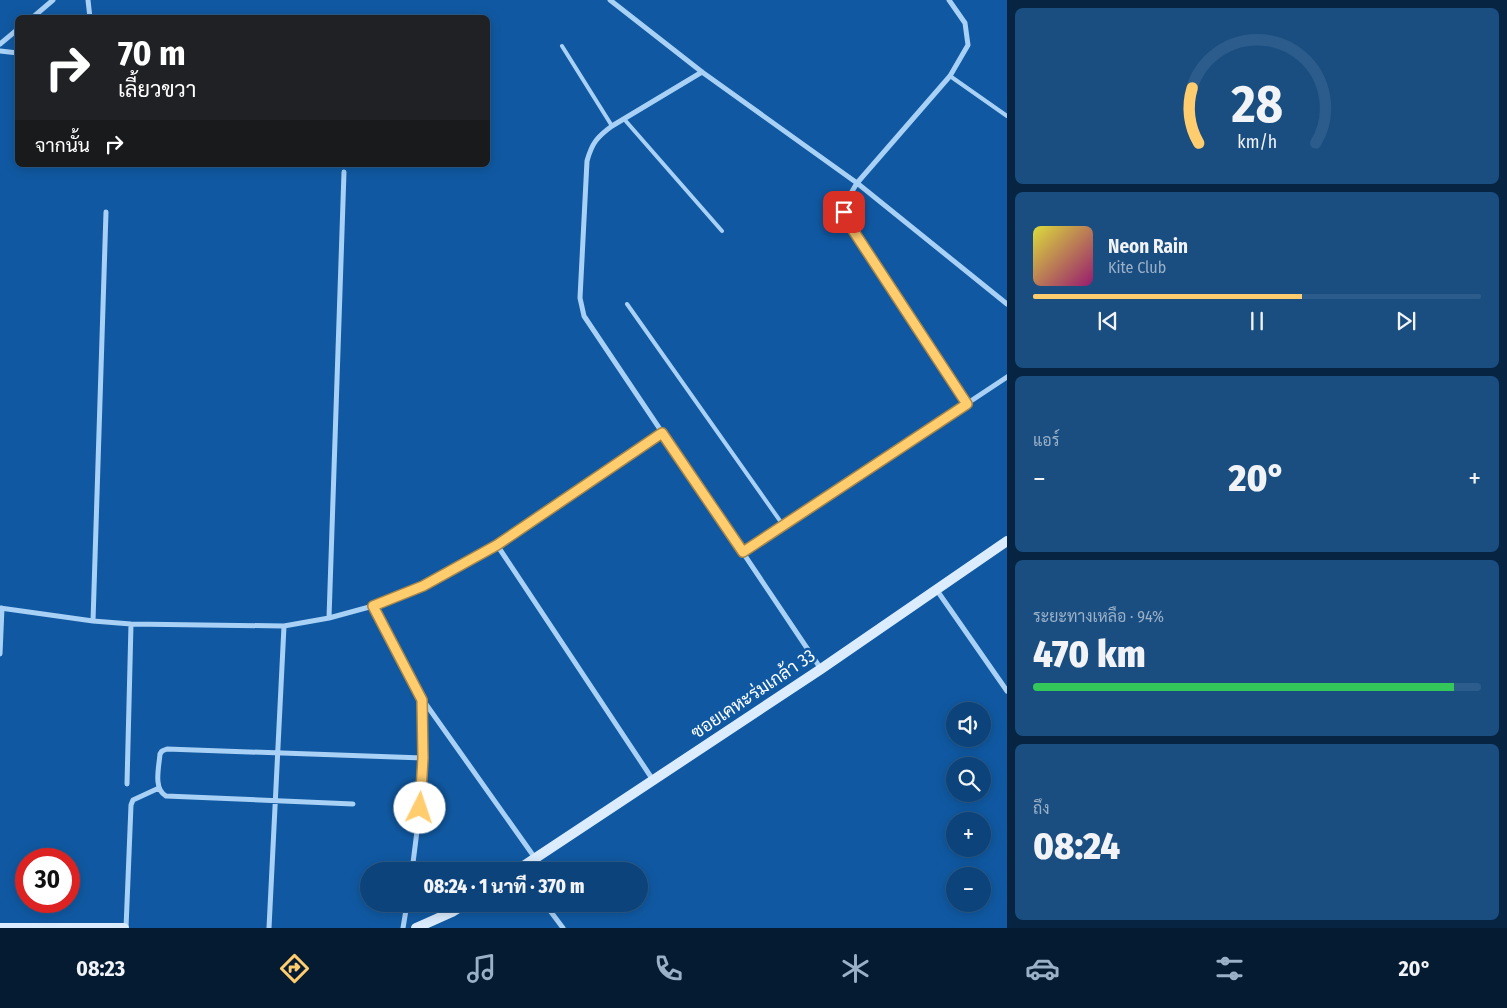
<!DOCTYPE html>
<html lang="th">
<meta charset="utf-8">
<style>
:root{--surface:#0c437a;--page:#1a4e81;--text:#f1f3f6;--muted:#9ab0c7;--line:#2c5c8b;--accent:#ffcc6e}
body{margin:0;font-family:"Fira Sans Condensed",Sarabun,sans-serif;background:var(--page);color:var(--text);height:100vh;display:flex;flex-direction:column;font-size:19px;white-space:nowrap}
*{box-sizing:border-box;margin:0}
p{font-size:16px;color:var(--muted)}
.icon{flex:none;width:28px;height:28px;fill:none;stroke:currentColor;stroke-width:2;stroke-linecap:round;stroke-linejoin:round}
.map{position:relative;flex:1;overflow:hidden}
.panel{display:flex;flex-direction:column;gap:8px;padding:8px;background:#072543;width:500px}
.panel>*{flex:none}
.top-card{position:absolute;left:15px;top:15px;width:475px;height:152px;border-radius:8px;box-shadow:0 2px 12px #0003,0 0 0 1px var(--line);background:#202124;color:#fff;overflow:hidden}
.fabs{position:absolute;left:946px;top:702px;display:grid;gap:10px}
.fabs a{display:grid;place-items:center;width:45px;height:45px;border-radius:50%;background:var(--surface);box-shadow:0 2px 12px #0003,0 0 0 1px var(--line);font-size:25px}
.speed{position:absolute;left:15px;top:848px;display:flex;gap:10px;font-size:25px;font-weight:700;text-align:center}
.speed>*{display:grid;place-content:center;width:65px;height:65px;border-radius:50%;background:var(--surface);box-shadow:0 2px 12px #0003,0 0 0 1px var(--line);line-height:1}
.speed .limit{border:8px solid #d22;background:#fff;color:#111}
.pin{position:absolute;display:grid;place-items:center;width:42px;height:42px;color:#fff;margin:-21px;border-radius:10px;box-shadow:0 2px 8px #0006}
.me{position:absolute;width:55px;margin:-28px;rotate:4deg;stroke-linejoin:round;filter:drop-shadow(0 0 4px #0008)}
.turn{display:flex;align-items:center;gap:18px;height:105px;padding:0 20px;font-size:22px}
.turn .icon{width:65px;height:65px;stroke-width:2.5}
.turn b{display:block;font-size:35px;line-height:42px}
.then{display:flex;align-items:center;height:48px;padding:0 20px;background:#0003;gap:10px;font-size:19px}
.big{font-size:38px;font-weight:800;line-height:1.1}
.panel .tile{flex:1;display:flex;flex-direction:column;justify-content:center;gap:8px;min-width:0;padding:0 18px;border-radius:8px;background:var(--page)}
.panel .dial{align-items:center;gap:0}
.dial svg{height:130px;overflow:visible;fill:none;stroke:var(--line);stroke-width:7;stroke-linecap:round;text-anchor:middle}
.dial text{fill:var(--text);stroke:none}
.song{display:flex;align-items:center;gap:15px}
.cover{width:60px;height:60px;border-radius:8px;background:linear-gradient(135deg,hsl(60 70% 55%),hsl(320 70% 35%))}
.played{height:5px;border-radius:2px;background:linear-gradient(90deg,var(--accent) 60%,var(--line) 60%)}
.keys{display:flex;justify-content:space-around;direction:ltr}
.heat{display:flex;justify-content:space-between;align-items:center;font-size:28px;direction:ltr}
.charge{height:8px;border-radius:4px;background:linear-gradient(90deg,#34c759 94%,var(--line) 0)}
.trip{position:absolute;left:360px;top:862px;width:288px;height:50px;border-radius:25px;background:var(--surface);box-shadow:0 2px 12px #0003,0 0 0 1px var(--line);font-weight:800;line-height:50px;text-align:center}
.tabs{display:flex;height:80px;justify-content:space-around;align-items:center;background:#051b31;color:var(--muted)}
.tabs .icon{width:35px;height:35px}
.tabs .current{color:var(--accent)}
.tabs b{font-size:22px;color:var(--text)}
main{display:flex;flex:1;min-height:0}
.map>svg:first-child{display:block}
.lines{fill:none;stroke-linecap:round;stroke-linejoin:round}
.lane{stroke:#a9d1f6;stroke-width:4}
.street{stroke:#a9d1f6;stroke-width:5}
.secondary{stroke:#daecfe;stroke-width:10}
.route-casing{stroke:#a68548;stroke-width:12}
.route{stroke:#ffcc6e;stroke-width:9}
.labels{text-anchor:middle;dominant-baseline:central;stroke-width:5;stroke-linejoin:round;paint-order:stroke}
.street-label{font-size:18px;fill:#fff;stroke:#1059a2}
</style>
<main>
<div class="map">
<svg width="1007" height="928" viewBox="0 0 1007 928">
<rect width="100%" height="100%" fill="#1059a2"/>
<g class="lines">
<!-- lane -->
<path class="lane" d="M562 46 612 126
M950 76 1007 116
M624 119 722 231
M627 304 783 525"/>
<!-- street -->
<path class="street" d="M88 0 90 18
M610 0 702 72 857 183 1007 304
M949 0 965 23 968 45 950 76 857 183C849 197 842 204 847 221L967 404
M32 18 53 0
M0 44 18 29
M0 51 18 53
M702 72 612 126C597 137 592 143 587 161L580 298 584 316 821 669
M497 545 653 780
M743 552 1007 377
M936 589 1007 691
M373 606 423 700 422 791 412 871
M0 608 93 621 131 624 284 626 329 618 373 606 423 586 497 545 662 433
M329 618 344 172
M93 621 106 212
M0 654 2 608
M423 700 535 858
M127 784 131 624
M353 804 166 796C153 789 159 767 160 754L162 751 167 749 423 758
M545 904 563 928
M126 928 131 805 133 800 159 788
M269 928 284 626
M403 928 407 904"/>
<!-- secondary -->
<path class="secondary" d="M516 871 821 669 1007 541
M0 928H124
M416 928 452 912 465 904"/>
</g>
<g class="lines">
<defs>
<path id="route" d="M420 808 423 758 422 700 373 606 423 586 497 545 662 433 743 552 967 404 847 221 844 212"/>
</defs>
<!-- route casing -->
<use href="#route" class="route-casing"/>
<!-- route -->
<use href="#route" class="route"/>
</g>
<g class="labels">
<!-- street labels -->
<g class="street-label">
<text transform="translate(753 694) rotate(-34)">ซอยเคหะร่มเกล้า 33</text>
</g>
</g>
</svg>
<div class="fabs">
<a><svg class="icon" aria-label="sound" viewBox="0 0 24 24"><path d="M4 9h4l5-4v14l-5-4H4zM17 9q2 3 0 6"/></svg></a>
<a><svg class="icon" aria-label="search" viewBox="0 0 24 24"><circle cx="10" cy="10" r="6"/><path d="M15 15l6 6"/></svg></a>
<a>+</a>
<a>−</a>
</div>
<div class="speed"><div class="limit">30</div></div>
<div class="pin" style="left:844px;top:212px;background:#d93025"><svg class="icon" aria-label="arrive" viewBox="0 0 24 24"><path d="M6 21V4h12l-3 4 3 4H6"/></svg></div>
<svg class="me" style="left:420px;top:808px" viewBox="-20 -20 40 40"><circle r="19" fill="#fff"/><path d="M0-13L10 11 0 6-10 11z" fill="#ffcc6e"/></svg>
<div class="trip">08:24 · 1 นาที · 370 m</div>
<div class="top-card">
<div class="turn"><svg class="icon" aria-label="right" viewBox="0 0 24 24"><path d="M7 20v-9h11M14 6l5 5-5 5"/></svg><div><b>70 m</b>เลี้ยวขวา</div></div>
<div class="then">จากนั้น<svg class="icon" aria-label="right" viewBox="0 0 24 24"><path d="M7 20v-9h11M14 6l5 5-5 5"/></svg></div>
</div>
</div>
<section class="panel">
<div class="tile dial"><svg viewBox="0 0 100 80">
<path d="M14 69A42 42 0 1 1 86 69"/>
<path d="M14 69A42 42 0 0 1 10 35" stroke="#ffcc6e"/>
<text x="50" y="56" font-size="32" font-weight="700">28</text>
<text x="50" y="72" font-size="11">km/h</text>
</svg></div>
<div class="tile">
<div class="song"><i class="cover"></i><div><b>Neon Rain</b><p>Kite Club</p></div></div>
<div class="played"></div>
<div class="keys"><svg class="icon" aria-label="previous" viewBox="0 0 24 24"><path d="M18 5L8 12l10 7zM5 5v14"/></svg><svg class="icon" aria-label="pause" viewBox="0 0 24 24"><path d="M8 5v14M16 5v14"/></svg><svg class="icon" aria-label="next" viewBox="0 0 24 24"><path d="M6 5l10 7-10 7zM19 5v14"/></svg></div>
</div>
<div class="tile"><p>แอร์</p>
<div class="heat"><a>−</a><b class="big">20°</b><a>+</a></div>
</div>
<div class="tile"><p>ระยะทางเหลือ · 94%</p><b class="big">470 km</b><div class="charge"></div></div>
<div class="tile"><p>ถึง</p><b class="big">08:24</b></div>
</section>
</main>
<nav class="tabs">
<b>08:23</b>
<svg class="icon current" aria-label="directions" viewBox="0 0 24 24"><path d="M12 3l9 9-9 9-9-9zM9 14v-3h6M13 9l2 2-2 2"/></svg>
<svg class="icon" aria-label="music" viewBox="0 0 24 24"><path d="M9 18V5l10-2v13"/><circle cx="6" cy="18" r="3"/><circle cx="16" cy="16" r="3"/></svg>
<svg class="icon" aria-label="phone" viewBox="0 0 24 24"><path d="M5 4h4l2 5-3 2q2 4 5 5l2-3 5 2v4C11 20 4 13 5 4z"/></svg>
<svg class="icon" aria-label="climate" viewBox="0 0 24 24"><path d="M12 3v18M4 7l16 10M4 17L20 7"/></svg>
<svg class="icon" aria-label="car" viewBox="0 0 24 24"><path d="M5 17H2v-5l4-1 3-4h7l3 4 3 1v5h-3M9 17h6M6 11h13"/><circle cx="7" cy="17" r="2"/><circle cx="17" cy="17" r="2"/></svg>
<svg class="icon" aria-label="filters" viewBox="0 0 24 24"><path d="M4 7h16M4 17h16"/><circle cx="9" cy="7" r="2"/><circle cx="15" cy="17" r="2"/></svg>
<b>20°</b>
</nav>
